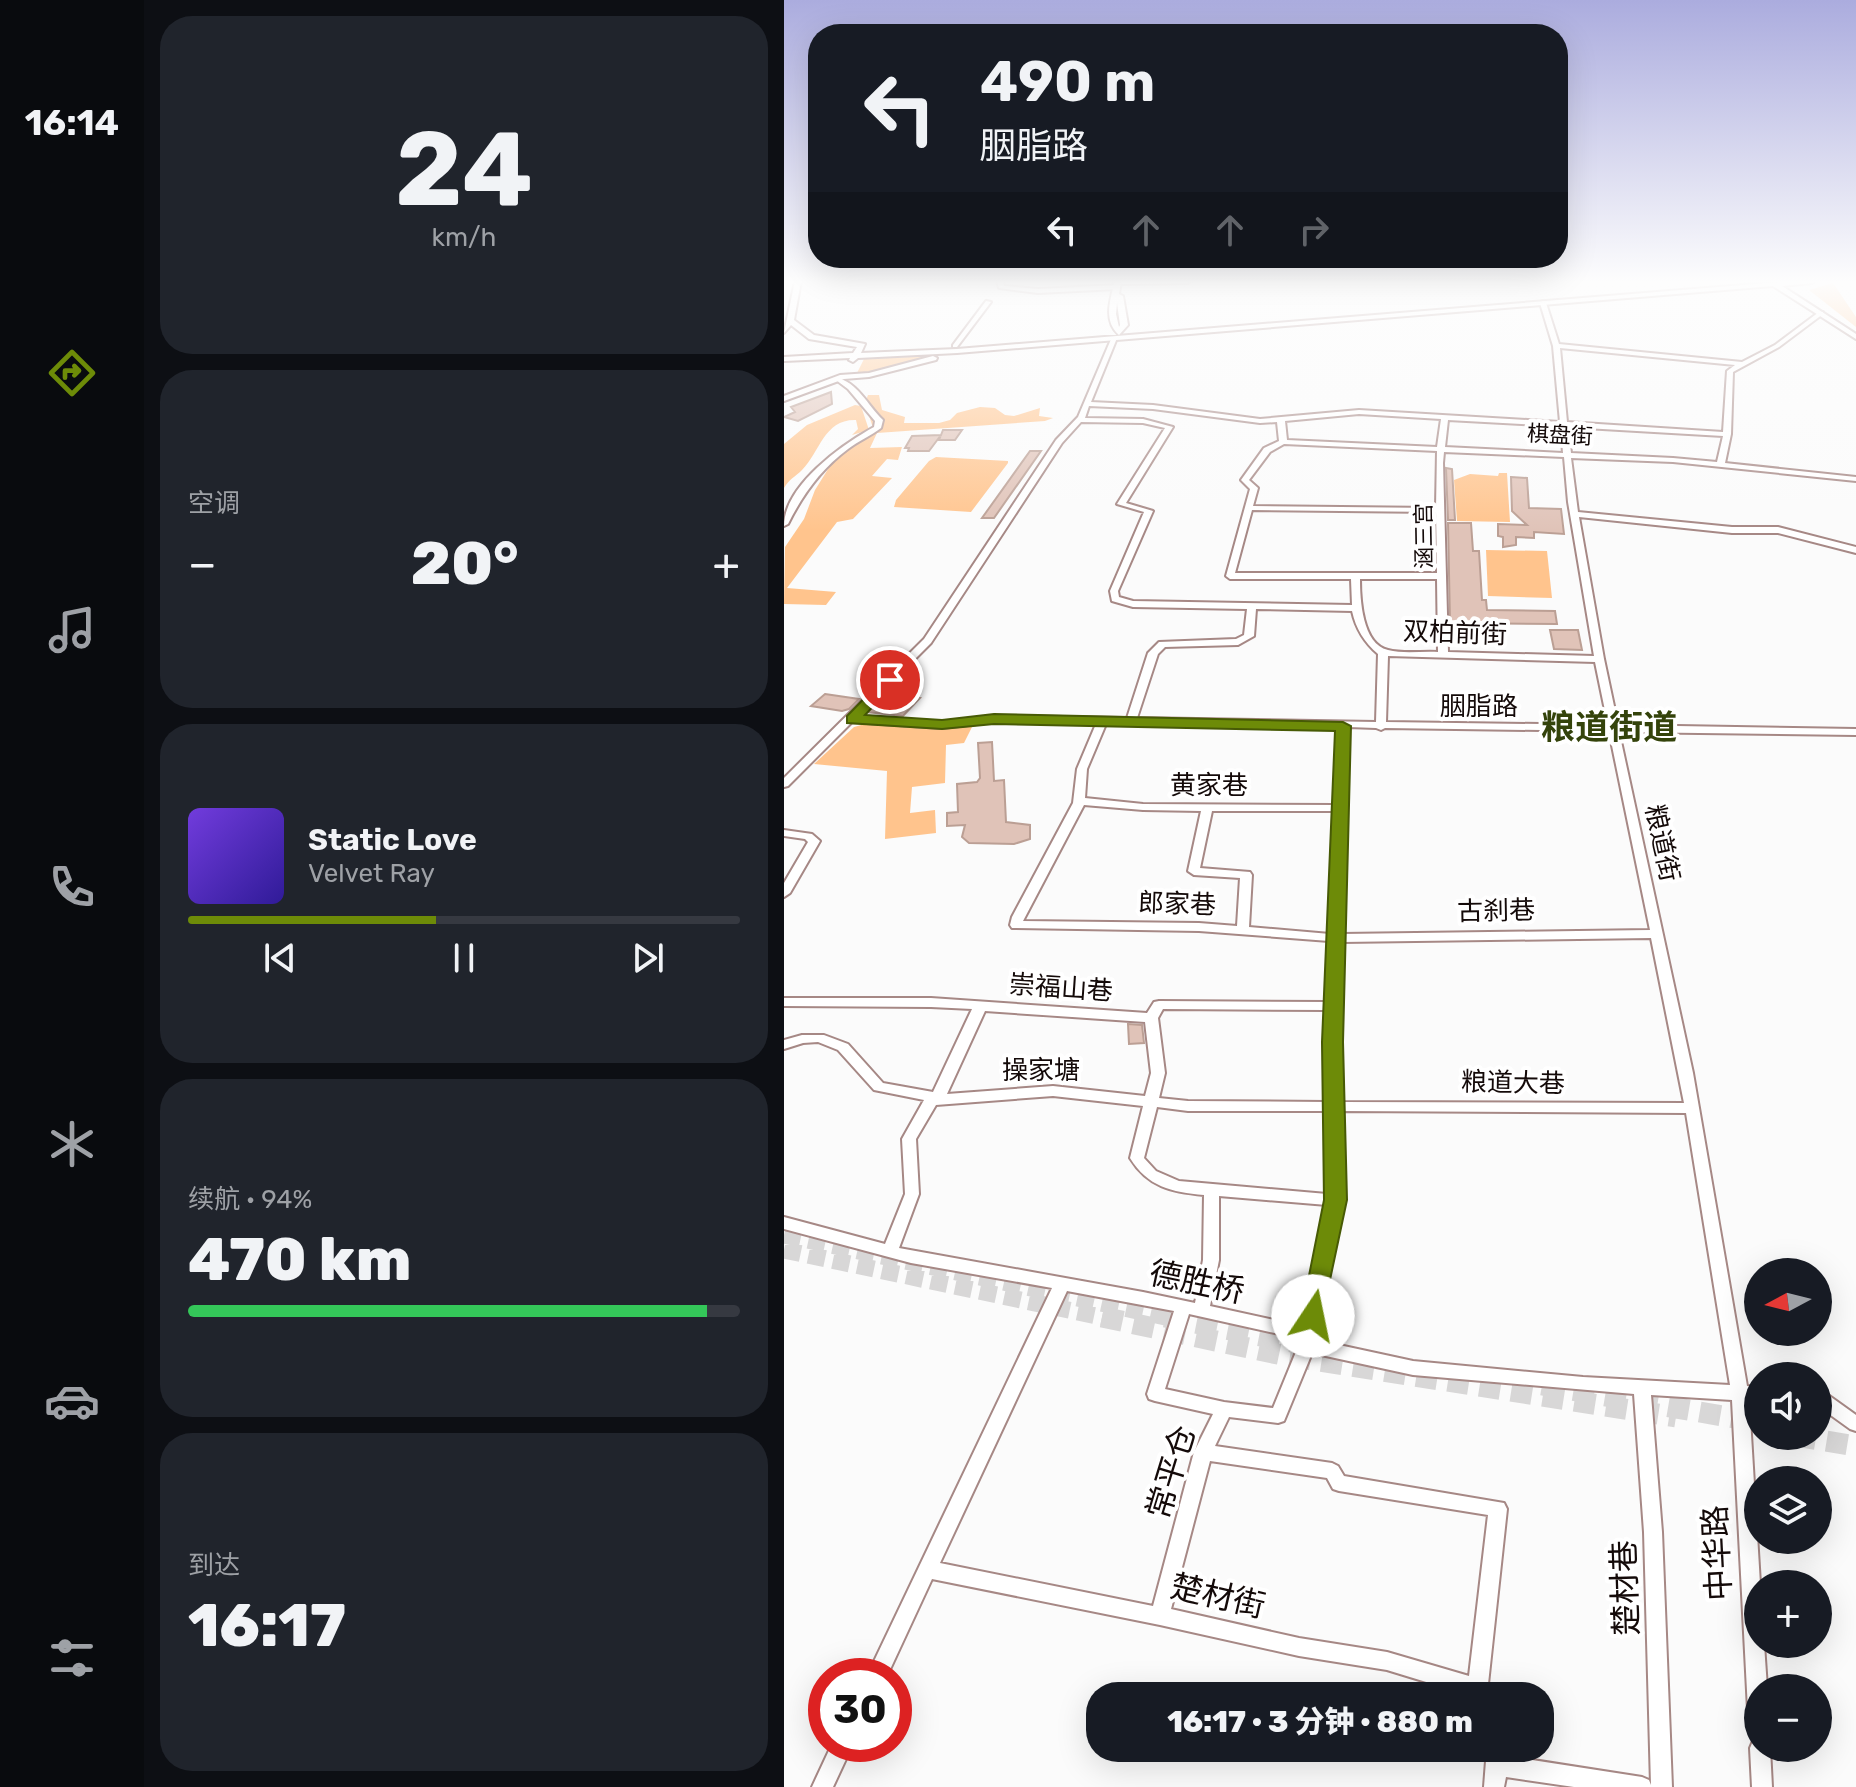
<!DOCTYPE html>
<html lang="zh">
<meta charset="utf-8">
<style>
:root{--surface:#171b24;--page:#20242c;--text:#f1f3f6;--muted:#9ea1a6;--line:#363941;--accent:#6d8b08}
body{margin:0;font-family:Rubik,"Noto Sans SC",sans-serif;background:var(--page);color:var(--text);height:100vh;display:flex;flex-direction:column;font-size:30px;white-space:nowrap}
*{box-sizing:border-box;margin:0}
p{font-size:26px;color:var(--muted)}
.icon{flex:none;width:44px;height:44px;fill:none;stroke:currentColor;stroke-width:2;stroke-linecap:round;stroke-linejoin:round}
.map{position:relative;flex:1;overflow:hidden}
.drawer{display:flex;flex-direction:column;gap:16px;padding:16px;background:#0d0f14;width:640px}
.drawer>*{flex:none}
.banner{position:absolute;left:24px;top:24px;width:760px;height:244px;border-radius:32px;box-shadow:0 8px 32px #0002;background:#171b24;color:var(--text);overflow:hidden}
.needle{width:52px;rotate:263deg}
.buttons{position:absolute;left:960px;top:1258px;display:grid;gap:16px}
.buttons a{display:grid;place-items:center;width:88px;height:88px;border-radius:50%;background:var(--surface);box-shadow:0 8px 32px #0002;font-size:40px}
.speed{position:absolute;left:24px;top:1658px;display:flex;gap:16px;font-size:40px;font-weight:700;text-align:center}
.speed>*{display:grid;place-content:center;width:104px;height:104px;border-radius:50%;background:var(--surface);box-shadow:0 8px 32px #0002;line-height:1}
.speed .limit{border:12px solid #d22;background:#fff;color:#111}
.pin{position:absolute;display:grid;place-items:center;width:68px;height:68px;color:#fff;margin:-34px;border:4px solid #fff;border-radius:50%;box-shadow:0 2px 8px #0007}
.me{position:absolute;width:88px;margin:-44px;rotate:11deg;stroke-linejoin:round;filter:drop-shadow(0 0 6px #0008)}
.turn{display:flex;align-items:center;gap:28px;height:168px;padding:0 40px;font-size:36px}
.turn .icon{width:104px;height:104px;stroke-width:2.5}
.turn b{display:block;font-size:56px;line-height:68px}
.lanes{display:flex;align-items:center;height:76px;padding:0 40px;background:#0003;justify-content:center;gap:40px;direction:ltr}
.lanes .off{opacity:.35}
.big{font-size:60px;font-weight:800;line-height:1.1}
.drawer .widget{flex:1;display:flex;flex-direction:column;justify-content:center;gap:12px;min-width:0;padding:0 28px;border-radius:32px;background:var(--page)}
.drawer .dial{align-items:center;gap:0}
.dial b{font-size:104px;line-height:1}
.song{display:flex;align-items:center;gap:24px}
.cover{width:96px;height:96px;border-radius:12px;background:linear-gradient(135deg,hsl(260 70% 55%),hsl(250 70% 35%))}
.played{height:8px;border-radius:4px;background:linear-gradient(90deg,var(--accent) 45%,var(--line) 45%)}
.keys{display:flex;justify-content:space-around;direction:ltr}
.heat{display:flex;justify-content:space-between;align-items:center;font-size:44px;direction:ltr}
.charge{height:12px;border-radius:6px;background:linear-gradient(90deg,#34c759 94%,var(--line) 0)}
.trip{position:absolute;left:302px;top:1682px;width:468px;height:80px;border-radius:32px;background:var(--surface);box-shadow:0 8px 32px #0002;font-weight:800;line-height:80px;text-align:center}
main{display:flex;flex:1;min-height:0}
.dock{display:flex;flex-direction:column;width:144px;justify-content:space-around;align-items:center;background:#090b0e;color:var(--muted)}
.dock .icon{width:56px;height:56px}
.dock .selected{color:var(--accent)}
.dock b{font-size:36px;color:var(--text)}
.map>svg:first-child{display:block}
.green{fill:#ffc48d}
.building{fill:#e0c3b8;stroke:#bb9f94;stroke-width:2}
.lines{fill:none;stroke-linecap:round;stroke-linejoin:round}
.major-tunnel-far1{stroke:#d8d7d7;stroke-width:17;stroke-dasharray:17 8;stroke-linecap:butt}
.major-tunnel{stroke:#d8d7d7;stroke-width:21;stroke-dasharray:21 11;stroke-linecap:butt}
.minor-casing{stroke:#a68885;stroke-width:4}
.major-casing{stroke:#a68885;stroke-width:4}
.minor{fill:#fff;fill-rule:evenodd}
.major{fill:#fff;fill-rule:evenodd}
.route{fill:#6d8b08;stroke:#475a05;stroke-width:2}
.labels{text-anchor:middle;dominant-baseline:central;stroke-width:8;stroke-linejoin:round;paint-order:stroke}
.far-street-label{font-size:22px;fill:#140a09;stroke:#fff}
.street-label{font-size:26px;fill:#140a09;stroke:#fff}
.near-street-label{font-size:32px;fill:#140a09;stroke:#fff}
.district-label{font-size:34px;font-weight:bold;fill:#34430b;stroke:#fff}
</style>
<main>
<nav class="dock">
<b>16:14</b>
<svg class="icon selected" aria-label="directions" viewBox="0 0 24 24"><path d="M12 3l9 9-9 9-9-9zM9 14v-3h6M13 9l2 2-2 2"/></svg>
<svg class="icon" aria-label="music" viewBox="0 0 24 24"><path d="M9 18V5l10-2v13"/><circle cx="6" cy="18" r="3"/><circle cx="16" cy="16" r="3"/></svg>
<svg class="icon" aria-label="phone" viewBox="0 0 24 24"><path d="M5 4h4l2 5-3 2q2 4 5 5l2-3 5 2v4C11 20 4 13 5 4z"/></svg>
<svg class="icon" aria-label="climate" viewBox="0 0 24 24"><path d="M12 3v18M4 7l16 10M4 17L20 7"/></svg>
<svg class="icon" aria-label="car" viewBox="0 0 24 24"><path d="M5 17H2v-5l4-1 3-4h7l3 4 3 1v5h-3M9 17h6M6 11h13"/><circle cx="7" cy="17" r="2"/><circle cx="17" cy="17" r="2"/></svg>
<svg class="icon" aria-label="filters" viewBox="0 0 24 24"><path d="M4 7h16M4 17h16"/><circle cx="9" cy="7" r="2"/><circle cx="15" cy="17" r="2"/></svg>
</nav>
<section class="drawer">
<div class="widget dial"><b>24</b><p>km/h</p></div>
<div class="widget"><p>空调</p>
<div class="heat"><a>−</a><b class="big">20°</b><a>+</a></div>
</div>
<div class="widget">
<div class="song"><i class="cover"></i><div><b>Static Love</b><p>Velvet Ray</p></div></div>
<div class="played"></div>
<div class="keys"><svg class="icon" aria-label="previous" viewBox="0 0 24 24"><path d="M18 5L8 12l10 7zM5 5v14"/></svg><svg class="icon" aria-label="pause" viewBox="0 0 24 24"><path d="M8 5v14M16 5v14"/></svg><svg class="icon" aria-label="next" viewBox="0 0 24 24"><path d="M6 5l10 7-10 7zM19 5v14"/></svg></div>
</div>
<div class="widget"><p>续航 · 94%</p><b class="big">470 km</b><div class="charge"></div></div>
<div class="widget"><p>到达</p><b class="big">16:17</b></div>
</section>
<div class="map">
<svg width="1072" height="1787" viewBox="0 0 1072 1787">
<rect width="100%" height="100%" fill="#fbfbfb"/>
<!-- green -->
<path class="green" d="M1049 283 1072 317V327L1025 290Z
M148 356 79 375H72L80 359Z
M84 395H95L98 410 121 417 120 423H155L166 420 173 413 196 407 211 408 221 415 230 416 256 408 255 416 269 418 261 421 93 433 86 448 118 447 114 460 103 459 88 476 108 478 69 519 53 522 3 588 52 592 42 605 0 604 1 547 20 519 31 490 46 466 89 428 81 403Z
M71 405 77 406 85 430 68 435 74 429 72 420C40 419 36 452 18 470 11 477 5 479 0 488V444L23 425Z
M152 457 224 461V463L187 512 110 507 112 500 145 461Z
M715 473H723L726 522 673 521 670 480 686 474 714 476Z
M702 550 763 551 768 598 704 596Z
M81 724 145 729 189 725 180 743 162 745 161 783 128 787 126 813 151 810 152 833 101 839 103 771 30 764 70 727Z"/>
<!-- building -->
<path class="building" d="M47 392 48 404 14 421 0 417 11 412 7 407Z
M159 430H178L171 440H155L157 435 145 451H124L125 448H121L128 436 157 435Z
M246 451H257L210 518H198Z
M662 468 668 469 671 520H664Z
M727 477 743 478 745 508 777 509 780 534 750 532V538L732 537V545L719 547V537L714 536V524L743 525 728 511Z
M664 523H687L689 551H695L698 600H702L703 610 771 611 773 624 666 623Z
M766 630H794L798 650 770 649Z
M101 693 136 698 119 716 82 712Z
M41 694 75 699 65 709 58 711 27 706Z
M208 742 210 781 220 780 222 822 246 825V839L230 844 185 843 178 837 181 825 163 826V813L174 812 173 784 193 782 196 778 194 743Z
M344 1024 358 1025 360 1043 345 1044Z"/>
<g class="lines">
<!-- major-tunnel-far1 -->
<path class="major-tunnel-far1" d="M0 1235 391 1319
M0 1250 327 1319"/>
<!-- major-tunnel -->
<path class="major-tunnel" d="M318 1317 503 1356 892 1417
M381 1317 528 1346
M758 1385 974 1422
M1011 1436 1072 1446"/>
<defs>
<path id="minor" d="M213 281H219L220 286 254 289 333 285 336 287 333 289 254 293 215 288Z
M339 281H407L404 283 337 284Z
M202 301 207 302 173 347H169V345Z
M759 301 762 303 775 344 958 362 991 345 1035 312H1039V314L995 347 949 372 947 434 941 463 1072 477V481L889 462 787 458 794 512 948 527H994L1072 547V553L994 533H948L795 517 820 659 834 725 1072 729V735L835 732 909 1073 963 1386 974 1387V1401H965L976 1584H974V1644H980L983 1688H974V1720L967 1717 964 1710 948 1400 867 1395 878 1532 888 1787H790L722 1777 720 1787H700L703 1748H723V1756L858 1777 865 1780 867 1785 860 1532 850 1394 629 1375 528 1353 500 1421 494 1423 445 1417 431 1446 548 1463 554 1466 560 1476 720 1503 723 1509 704 1684 710 1689 713 1696H688L603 1670 515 1656 376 1625 148 1579 103 1676H83L268 1288 127 1263 0 1229V1217L101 1244 121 1194 118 1139 140 1100 90 1090 54 1050 34 1042 19 1043 0 1049V1040L18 1035H40L64 1044 99 1083 149 1092 188 1009 147 1007 0 1006V998H147L363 1013 370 1002 375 1001 543 1002 545 941 415 931 228 928 226 925 228 917 289 803 293 769 312 724 210 722 158 728 68 722 4 786 0 787V778L140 639 272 440 294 417 328 337 333 338 307 402 369 405 476 419 575 410 776 422 769 346 756 303ZM776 348 951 365 943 371 939 432 783 422ZM305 406 369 409 476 423 493 422 495 441 480 448 457 480 466 489 442 576 446 579H567L568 605 349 601 335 597 334 591 369 511 342 503 389 427 359 419 301 418ZM575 414 657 419 653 447 503 440 501 421ZM664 420 777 426 779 453 661 447ZM297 422 359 423 381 428 333 504 360 512 326 591 328 601 349 607 463 609 460 635 452 639 375 642 364 653 343 718 210 716 158 722 74 716 147 643 278 443ZM784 427 939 436 933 462 889 458 787 453ZM500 444 653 451 652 508 469 506 474 488 465 480 486 452ZM660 452 780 457 784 502 810 656 664 652 659 463ZM468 510 652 512 653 573H451ZM576 579H653L654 652C638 651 619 654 604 650 578 644 576 599 576 579ZM472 609 568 611C572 629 580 642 594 654L592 722 353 718 374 654 381 647 454 645 470 636ZM604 656 811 662 824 725 602 722ZM322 724 554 727 551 805 359 804 301 798 303 769ZM564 727 592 728 597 730 601 728 825 731 866 930 558 934ZM300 805 359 810 417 811 404 871 410 875 456 878 453 926 415 923 239 921ZM428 811H550L546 934 465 927 468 875 466 872 416 868ZM867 938 900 1103 556 1102 555 1042 558 942ZM379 1009 543 1010 542 1102 404 1101 375 1098 381 1073 374 1018ZM201 1011 361 1022 367 1073 361 1096 269 1086 163 1094ZM269 1096 359 1106 346 1158C364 1187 387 1192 420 1195L419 1260 411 1303 359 1292 115 1248 135 1194 132 1139 152 1105ZM373 1107 404 1111H542L543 1194 395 1181 372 1171 360 1158ZM556 1111 902 1113 946 1385 799 1377 629 1361 532 1340 559 1200ZM435 1196 543 1205 518 1329 509 1324 426 1306 435 1260ZM283 1291 390 1311 363 1394 365 1399 371 1401 429 1414 410 1452 369 1606 156 1563ZM405 1314 504 1336 514 1347 489 1408 440 1402 381 1389ZM426 1461 543 1478 549 1489 555 1491 704 1515 685 1676 603 1652 515 1638 387 1609Z
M52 378C73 381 84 406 99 420L97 428C87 436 74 441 64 449 37 469 19 494 4 524L0 526C0 486 57 445 90 427L91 421 64 389 52 380Z
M0 830 28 834 36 841 6 893 0 897V883L24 842 21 839 0 836Z
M1034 1390 1040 1392 1072 1415V1431L1066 1429 1034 1406Z
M974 1739V1748H986L988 1787H968L966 1748 969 1741Z
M48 1744H69L49 1787H28Z"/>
<path id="major" d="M11 281H17L10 320 30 335 81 344 77 353 173 349 1008 281H1031L1028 283 998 286 1072 334V339L989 286 173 353 74 358 69 362 65 360 66 358 0 361V357L69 353 73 347 25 339 7 325 0 333Z
M331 281H337L335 294 339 296 344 325 335 335C319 321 326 300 331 281ZM333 303 336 325 335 327 332 314Z
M149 356 153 358 152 360 85 377 60 379 0 401V396L56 375 85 373Z"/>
</defs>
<!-- minor casing -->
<use href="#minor" class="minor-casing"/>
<!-- major casing -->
<use href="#major" class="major-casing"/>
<!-- minor -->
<use href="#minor" class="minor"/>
<!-- major -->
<use href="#major" class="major"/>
</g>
<!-- sky -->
<linearGradient id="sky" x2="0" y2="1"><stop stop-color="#abacde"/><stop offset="0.53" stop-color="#fdfdfd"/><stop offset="1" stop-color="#fdfdfd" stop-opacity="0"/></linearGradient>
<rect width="1072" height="531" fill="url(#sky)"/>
<!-- route -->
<path class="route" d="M106 676 114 680 81 715 158 720 210 714 559 722 567 726 559 1042 563 1200 537 1322 529 1325 520 1322 517 1316 540 1200 538 1042 551 731 210 724 158 729 63 723V716L101 677Z"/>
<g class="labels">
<!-- far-street labels -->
<g class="far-street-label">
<text transform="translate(776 435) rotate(3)">棋盘街</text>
<text transform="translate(640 536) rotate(-91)">涵三宫</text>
</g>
<!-- street labels -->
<g class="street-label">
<text transform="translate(671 633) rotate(2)">双柏前街</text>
<text x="695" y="706">胭脂路</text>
<text x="425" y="785">黄家巷</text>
<text transform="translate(878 843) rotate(78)">粮道街</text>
<text transform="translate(393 904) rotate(2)">郎家巷</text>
<text transform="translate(712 911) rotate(-1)">古刹巷</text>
<text transform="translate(277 988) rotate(4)">崇福山巷</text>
<text x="257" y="1070">操家塘</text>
<text transform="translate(729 1083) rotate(1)">粮道大巷</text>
</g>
<!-- near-street labels -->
<g class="near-street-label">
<text transform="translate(413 1282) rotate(12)">德胜桥</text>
<text transform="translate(387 1472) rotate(-73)">常平仓</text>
<text transform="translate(933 1553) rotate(-93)">中华路</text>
<text transform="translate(841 1588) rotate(-92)">楚材巷</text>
<text transform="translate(434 1596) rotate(13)">楚材街</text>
</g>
<!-- district labels -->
<g class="district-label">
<text x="825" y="727">粮道街道</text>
</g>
</g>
</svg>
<div class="buttons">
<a><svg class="needle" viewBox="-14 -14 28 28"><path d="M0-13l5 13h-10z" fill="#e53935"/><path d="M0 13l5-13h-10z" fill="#9ea1a6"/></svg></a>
<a><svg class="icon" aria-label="sound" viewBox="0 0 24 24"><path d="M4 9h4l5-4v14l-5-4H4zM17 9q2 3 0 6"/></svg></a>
<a><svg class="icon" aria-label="layers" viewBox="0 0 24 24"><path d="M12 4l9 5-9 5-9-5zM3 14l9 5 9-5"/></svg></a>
<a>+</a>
<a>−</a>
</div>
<div class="speed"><div class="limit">30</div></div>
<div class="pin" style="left:106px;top:680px;background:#d93025"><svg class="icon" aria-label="arrive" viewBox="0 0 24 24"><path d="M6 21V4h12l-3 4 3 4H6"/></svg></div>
<svg class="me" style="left:529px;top:1316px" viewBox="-20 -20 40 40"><circle r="19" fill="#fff"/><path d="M0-13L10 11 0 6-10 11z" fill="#6d8b08"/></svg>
<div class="trip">16:17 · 3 分钟 · 880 m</div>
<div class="banner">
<div class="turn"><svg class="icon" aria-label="left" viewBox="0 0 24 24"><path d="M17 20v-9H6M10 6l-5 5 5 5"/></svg><div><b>490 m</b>胭脂路</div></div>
<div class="lanes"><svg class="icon" aria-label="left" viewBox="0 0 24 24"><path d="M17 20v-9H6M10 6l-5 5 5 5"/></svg><svg class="icon off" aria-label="ahead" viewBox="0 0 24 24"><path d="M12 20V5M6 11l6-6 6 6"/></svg><svg class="icon off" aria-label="ahead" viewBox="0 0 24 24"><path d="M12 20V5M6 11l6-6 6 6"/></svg><svg class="icon off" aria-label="right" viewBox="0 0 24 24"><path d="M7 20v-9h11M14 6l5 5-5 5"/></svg></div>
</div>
</div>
</main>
